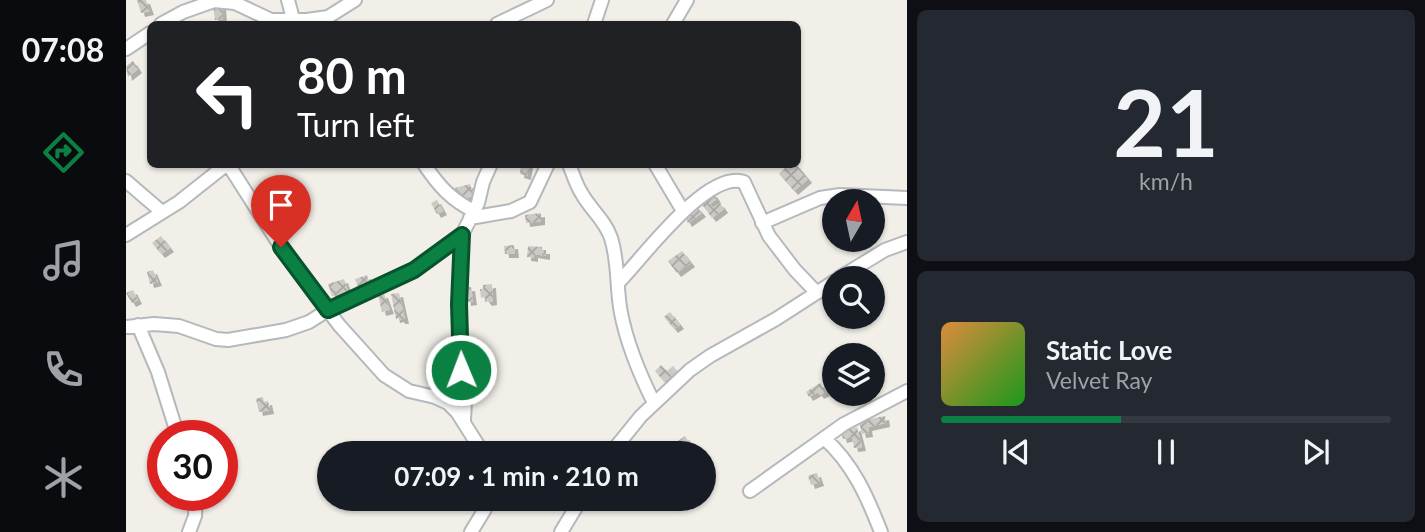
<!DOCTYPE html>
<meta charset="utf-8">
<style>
:root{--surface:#171b24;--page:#242831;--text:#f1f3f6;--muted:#9ea1a6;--line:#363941;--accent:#0b8043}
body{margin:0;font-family:Lato,sans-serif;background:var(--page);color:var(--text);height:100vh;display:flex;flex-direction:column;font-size:26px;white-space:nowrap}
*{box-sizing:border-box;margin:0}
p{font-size:23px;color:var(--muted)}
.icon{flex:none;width:38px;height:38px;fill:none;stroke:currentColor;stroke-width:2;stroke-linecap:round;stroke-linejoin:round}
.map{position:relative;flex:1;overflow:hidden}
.panel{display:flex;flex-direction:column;gap:10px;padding:10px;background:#0d0f14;width:518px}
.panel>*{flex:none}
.hud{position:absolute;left:21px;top:21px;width:654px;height:147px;border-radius:10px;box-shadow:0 2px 5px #0004;background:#202124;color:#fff;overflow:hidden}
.needle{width:46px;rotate:9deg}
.buttons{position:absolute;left:696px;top:189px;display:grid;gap:14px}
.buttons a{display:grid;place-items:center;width:63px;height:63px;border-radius:50%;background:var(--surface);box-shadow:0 2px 5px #0004;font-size:35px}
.speed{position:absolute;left:21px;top:420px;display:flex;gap:14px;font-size:35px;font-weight:700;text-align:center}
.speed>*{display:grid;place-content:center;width:91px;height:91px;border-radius:50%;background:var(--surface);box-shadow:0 2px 5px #0004;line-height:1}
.speed .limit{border:10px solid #d22;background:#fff;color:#111}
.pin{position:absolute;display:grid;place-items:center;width:60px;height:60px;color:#fff;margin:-72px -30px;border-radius:50% 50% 50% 0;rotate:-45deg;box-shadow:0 0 7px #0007}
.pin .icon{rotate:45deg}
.me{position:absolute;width:77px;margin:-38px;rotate:359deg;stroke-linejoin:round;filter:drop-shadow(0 0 5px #0008)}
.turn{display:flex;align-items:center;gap:24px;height:147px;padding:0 35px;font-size:32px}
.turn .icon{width:91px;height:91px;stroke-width:2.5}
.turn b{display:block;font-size:49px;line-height:60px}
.panel .tile{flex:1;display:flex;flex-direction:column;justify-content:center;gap:10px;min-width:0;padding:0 24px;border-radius:10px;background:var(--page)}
.panel .dial{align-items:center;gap:0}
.dial b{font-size:91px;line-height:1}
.song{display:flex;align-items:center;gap:21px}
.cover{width:84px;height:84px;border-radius:10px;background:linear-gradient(135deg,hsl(30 70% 55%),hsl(120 70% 35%))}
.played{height:7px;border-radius:4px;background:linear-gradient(90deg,var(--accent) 40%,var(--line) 40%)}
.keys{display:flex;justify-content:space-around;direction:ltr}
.trip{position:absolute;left:191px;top:441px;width:399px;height:70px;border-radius:35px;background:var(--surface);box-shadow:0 2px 5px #0004;font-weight:700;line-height:70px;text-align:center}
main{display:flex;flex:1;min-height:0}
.tabs{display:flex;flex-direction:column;width:126px;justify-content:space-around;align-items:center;background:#090b0e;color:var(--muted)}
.tabs .icon{width:49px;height:49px}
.tabs .selected{color:var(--accent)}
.tabs b{font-size:32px;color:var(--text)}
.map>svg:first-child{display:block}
.building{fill:url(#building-cross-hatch);filter:url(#shadow)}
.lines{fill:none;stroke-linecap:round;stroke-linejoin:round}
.minor-casing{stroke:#b5b8bc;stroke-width:16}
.minor{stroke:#fff;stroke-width:12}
.route-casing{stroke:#07532c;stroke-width:18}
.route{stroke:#0b8043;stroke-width:12}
</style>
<main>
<nav class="tabs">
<b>07:08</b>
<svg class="icon selected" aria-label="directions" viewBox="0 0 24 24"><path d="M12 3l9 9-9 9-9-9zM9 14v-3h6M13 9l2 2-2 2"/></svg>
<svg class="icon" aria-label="music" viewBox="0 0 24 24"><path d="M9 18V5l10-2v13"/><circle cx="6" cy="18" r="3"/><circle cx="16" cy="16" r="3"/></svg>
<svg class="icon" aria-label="phone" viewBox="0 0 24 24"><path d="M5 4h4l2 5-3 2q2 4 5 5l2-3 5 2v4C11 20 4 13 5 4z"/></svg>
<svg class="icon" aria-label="climate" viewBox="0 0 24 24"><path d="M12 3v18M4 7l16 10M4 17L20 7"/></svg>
</nav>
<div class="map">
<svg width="781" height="532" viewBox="0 0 781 532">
<defs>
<pattern id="building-cross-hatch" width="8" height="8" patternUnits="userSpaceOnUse" patternTransform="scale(1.75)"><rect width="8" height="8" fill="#cccac5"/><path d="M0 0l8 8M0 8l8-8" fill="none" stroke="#a9a8a4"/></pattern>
<filter id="shadow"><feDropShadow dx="4" dy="4" stdDeviation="0" flood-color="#0004"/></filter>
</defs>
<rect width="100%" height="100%" fill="#f1efe8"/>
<!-- building -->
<path class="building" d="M11 0H20L24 11 15 13Z
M96 5 97 19 89 20 87 6Z
M7 61 12 69 2 77 0 66Z
M395 164H403L401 176 394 174Z
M663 164H670L682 179 668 191 653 174Z
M344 184 348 196 332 200 329 188Z
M587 193 591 199 584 204 587 208 594 203 598 209 586 218 574 202Z
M311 200 317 211 311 214 305 203Z
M571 207 576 213 562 223 558 216Z
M415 213V221L400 223 399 215Z
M35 236 44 248 35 254 26 243Z
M388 245 389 254H379L378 246Z
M402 246 416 247V250H420V256L408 254V258L401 257Z
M556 251 565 263 551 273 542 261Z
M27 270 32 282 24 284 21 272Z
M241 275 243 283 232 287 229 279Z
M218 279 222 291 206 296 202 284Z
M366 284 367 301 362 302 358 297 355 298 354 289H357V285Z
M345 287 347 301 341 302 340 292 335 288Z
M7 290 12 300 6 303 0 293Z
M273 293 279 320H275L274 318 270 319 265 294Z
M258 294 264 310 256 312 252 295Z
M544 312 554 325 548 329 538 317Z
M535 365 541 371 547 366 551 371 538 382 529 371Z
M709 369V376L706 378 709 383 704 386 698 376Z
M694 383 700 392 694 395 692 392 683 397 680 392Z
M137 397 138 402 142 401 144 410 133 412 130 399Z
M759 416 760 423 742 427 743 433 736 434 733 421Z
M731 427 736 447 728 448 726 437 717 439 715 432Z
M559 436 570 453H564L559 446 554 449 557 453H547L543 447Z
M691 473 694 482 685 485 682 476Z"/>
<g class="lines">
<defs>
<path id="minor" d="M162 0 167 19
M35 24 57 12 88 1 109 3 145 20H181L202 17 229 0
M371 24 421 0
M468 24 476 0
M547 24 561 0
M0 49 24 33
M102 164 155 247 213 325 258 375 283 391 309 397 322 403 331 412 357 453
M298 164C312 185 325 200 348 211
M443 164C447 174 450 185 456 194 465 210 479 220 485 238 493 263 490 288 495 313 501 344 514 375 528 403
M529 164 557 211
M0 181 36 212
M344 218 385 211 404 202 422 164
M636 223 694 198 714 195 781 198
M0 235 53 202 101 164
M713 278 759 250 781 242
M492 283C516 259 581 169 618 182L643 236 669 270 691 293
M12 325 32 372 52 436
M0 327 28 324 53 326 90 339 102 340 160 330 183 322 202 310 288 270 336 235
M338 421 339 400 335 370 333 304 336 235 352 203 357 182 365 164
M698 438C727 464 741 496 755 532
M485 453 515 416 564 370 584 356 650 319 709 281
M624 491 718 424 781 391
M63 532 69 516 70 495
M345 532 359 509 362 499
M435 532 455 499"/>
</defs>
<!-- minor casing -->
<use href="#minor" class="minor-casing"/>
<!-- minor -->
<use href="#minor" class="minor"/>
</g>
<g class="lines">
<defs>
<path id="route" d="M155 247 202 310 288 270 336 235 333 304 335 370"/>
</defs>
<!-- route casing -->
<use href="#route" class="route-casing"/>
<!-- route -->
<use href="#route" class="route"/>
</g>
</svg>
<div class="buttons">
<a><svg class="needle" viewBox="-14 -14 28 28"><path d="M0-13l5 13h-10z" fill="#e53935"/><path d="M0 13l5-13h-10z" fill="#9ea1a6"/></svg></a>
<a><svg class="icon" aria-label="search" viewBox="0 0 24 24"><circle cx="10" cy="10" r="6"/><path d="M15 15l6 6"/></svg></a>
<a><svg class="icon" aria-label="layers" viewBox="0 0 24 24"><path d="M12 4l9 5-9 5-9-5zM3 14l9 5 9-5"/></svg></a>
</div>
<div class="speed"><div class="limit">30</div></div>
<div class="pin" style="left:155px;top:247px;background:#d93025"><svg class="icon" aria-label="arrive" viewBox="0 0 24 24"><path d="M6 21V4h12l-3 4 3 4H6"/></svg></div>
<svg class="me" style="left:335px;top:370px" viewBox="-20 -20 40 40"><circle r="17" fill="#0b8043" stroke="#fff" stroke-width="3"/><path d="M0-11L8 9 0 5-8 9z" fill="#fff"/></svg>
<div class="trip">07:09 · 1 min · 210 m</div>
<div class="hud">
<div class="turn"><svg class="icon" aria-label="left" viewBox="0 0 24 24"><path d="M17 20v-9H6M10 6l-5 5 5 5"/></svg><div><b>80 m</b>Turn left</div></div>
</div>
</div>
<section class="panel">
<div class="tile dial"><b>21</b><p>km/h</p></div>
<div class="tile">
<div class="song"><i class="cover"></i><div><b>Static Love</b><p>Velvet Ray</p></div></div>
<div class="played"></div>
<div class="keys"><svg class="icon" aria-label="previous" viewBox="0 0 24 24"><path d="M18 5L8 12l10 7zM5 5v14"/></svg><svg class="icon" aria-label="pause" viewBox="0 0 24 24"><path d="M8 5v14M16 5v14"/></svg><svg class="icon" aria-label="next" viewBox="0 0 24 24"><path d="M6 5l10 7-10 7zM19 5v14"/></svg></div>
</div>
</section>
</main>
